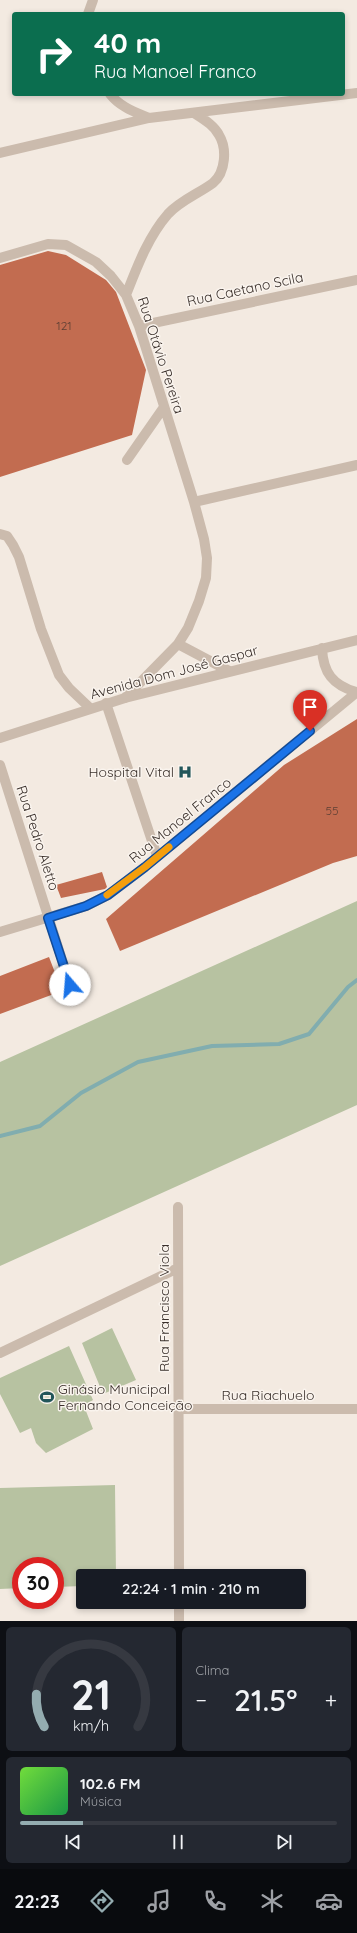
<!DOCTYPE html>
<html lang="pt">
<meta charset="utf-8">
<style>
:root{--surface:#171b24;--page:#242831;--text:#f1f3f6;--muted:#9ea1a6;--line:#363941;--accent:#94acb0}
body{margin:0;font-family:Quicksand,sans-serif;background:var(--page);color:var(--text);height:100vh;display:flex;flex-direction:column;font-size:15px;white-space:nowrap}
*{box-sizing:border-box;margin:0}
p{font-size:13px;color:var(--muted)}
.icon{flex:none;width:22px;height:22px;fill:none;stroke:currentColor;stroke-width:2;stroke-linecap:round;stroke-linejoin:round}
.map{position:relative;height:1621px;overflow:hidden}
.panel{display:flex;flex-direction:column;gap:6px;padding:6px;background:#0d0f14;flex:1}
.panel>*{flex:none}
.banner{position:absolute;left:12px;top:12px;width:333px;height:84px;border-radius:4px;box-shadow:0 2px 6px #0003;background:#0b6e4f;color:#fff;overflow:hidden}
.speed{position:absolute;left:12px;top:1557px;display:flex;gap:8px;font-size:20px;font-weight:700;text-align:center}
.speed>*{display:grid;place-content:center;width:52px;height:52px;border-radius:50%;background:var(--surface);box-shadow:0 2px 6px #0003;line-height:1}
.speed .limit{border:6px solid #d22;background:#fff;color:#111}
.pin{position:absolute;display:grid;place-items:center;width:34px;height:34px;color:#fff;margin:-41px -17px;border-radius:50% 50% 50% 0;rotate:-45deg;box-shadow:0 0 4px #0007}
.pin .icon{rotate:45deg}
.me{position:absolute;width:44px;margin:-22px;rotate:342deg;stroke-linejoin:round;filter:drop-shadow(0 0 3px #0008)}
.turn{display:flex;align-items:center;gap:14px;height:84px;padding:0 16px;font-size:18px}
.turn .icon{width:52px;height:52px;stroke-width:2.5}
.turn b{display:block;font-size:28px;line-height:34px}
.big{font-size:30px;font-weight:600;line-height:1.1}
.panel .widget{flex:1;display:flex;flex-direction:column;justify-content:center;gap:6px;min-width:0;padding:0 14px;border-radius:6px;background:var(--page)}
.panel .dial{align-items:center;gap:0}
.dial svg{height:104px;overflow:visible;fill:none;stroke:var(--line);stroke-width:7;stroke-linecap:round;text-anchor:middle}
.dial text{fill:var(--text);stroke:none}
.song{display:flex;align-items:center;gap:12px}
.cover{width:48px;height:48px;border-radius:6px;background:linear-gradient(135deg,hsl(100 70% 55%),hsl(140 70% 35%))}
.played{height:4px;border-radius:2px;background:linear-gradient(90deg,var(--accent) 20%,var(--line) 20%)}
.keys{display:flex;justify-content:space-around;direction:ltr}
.heat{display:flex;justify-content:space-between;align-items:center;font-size:22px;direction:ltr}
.panel .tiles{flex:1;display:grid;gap:6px;grid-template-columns:1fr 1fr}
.widget:last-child{grid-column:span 2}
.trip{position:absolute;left:76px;top:1569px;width:230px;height:40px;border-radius:4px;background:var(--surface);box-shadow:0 2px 6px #0003;font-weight:600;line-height:40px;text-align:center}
.tab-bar{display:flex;height:64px;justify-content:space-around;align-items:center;background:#090b0e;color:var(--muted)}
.tab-bar .icon{width:28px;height:28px}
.tab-bar .on{color:var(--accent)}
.tab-bar b{font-size:18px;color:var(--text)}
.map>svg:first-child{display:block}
.green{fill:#b7c2a1}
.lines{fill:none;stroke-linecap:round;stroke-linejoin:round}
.stream{stroke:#81adaf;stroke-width:4}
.building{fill:#c26c50}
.minor{stroke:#cbbbad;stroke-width:10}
.tertiary{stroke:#cbbbad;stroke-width:10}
.route-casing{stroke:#114b97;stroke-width:10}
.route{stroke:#1a73e8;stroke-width:7}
.slow{stroke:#f59e0b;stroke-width:7}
.labels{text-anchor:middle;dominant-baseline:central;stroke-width:3;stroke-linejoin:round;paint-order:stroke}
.number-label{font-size:12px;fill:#5c3f34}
.street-label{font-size:14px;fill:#3a302b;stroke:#faf4ee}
.poi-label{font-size:14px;fill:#3a302b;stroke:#faf4ee;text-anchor:end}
</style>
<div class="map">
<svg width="357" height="1621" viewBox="0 0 357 1621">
<rect width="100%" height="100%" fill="#f3eae1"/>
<!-- green -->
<path class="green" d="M357 901V1105L0 1266V1062Z
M112 1328 136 1380 103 1394 82 1343Z
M69 1346 93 1400 84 1406 93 1429 46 1453 36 1443 31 1428 20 1433 0 1394V1378Z
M115 1485 116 1576H83V1586L55 1587V1566H21V1588L0 1589V1488Z"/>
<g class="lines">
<!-- stream -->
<path class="stream" d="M0 1136 40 1126 81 1093 138 1062 212 1046 279 1044 309 1034 348 987 357 980"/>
</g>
<!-- building -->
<path class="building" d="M48 251 66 255 106 280 116 292 146 370 132 435 0 477V265Z
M357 719V856L333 863 120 951 106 919 284 765Z
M102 872 107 887 105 889 61 898 56 885Z
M49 957 62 991 0 1014V976Z"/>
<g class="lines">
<!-- minor -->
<path class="minor" d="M88 14 93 0
M110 94C120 107 135 112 149 118
M0 153 149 118 357 93
M0 258 48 244 66 245 96 262 111 276 126 295 139 326 194 502 204 539 207 558 206 578 199 601 188 628 178 644 125 698
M126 295C137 267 148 237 168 214 181 200 198 194 213 183 226 172 227 148 219 135 214 125 203 119 194 113
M139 326 357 280
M127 460 164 407
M194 502 357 465
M0 534 7 536 13 545 19 557 41 629 59 675 69 688 90 708
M178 644 229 671
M106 703 157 856
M0 765 70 985
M178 1207 179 1576
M0 1353 178 1268
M179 1409H357
M179 1602V1621"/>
<!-- tertiary -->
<path class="tertiary" d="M322 648C323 673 333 685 356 692
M0 738 125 698 357 640
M0 932 86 906 108 895 145 867 357 692"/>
</g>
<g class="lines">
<defs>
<path id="route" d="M70 985 48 918 86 906 108 895 145 867 310 731"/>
</defs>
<!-- route casing -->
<use href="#route" class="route-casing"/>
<!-- route -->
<use href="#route" class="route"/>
<!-- slow -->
<path class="slow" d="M107 895 145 867 169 847"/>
</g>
<!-- icons -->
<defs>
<symbol id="hospital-bare" viewBox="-9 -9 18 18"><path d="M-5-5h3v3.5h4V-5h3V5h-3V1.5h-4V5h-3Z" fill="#22565a" stroke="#faf4ee" stroke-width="2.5" paint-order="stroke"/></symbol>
<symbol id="stadium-bare" viewBox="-9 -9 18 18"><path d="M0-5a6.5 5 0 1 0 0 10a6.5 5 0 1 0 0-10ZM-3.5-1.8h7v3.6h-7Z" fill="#22565a" stroke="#faf4ee" stroke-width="2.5" paint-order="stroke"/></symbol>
</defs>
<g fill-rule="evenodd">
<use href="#hospital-bare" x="175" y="762" width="20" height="20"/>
<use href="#stadium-bare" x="37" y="1387" width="20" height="20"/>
</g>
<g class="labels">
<!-- number labels -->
<g class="number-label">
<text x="64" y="325">121</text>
<text x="332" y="810">55</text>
</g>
<!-- street labels -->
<g class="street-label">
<text transform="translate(245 289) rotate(-12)">Rua Caetano Scila</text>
<text transform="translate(161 355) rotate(72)">Rua Otávio Pereira</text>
<text transform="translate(174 672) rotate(-15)">Avenida Dom José Gaspar</text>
<text transform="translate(180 820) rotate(-39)">Rua Manoel Franco</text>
<text transform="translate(38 838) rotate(72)">Rua Pedro Aletto</text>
<text transform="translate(164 1308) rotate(-90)">Rua Francisco Viola</text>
<text x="268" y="1395">Rua Riachuelo</text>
</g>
<!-- poi labels -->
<g class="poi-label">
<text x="174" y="772">Hospital Vital</text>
<text x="58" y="1389" text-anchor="start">Ginásio Municipal<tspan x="58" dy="16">Fernando Conceição</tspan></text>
</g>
</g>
</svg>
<div class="speed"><div class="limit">30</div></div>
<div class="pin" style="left:310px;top:731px;background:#d93025"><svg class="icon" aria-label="arrive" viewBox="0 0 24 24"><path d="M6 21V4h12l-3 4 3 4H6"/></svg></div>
<svg class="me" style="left:70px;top:985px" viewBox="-20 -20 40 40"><circle r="19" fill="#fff"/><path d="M0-13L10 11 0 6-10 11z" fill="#1a73e8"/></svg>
<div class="trip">22:24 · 1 min · 210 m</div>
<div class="banner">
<div class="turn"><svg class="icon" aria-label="right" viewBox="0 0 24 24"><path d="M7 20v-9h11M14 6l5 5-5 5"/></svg><div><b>40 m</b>Rua Manoel Franco</div></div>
</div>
</div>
<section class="panel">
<div class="tiles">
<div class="widget dial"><svg viewBox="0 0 100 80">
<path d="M14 69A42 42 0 1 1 86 69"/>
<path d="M14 69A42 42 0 0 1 8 44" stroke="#94acb0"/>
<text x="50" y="56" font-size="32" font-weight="700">21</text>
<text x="50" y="72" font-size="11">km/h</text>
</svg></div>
<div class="widget"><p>Clima</p>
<div class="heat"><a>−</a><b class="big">21.5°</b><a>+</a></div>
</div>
<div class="widget">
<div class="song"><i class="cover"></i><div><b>102.6 FM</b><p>Música</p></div></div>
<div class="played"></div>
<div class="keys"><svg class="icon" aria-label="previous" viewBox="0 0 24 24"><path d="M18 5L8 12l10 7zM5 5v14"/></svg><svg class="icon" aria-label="pause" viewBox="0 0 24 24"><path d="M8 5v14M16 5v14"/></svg><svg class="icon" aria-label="next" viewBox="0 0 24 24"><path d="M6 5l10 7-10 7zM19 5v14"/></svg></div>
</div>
</div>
</section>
<nav class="tab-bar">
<b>22:23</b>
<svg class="icon on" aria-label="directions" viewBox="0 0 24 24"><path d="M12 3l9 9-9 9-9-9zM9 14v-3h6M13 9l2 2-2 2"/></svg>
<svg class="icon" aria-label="music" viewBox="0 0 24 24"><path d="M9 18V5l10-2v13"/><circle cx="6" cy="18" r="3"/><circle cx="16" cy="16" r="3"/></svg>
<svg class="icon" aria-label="phone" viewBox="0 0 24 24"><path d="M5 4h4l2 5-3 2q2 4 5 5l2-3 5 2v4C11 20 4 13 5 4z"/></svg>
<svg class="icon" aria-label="climate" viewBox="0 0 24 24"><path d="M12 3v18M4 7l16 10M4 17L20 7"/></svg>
<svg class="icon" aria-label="car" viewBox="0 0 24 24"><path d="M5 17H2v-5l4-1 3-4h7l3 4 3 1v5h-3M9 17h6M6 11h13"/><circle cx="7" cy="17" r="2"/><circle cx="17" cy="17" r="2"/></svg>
</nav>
